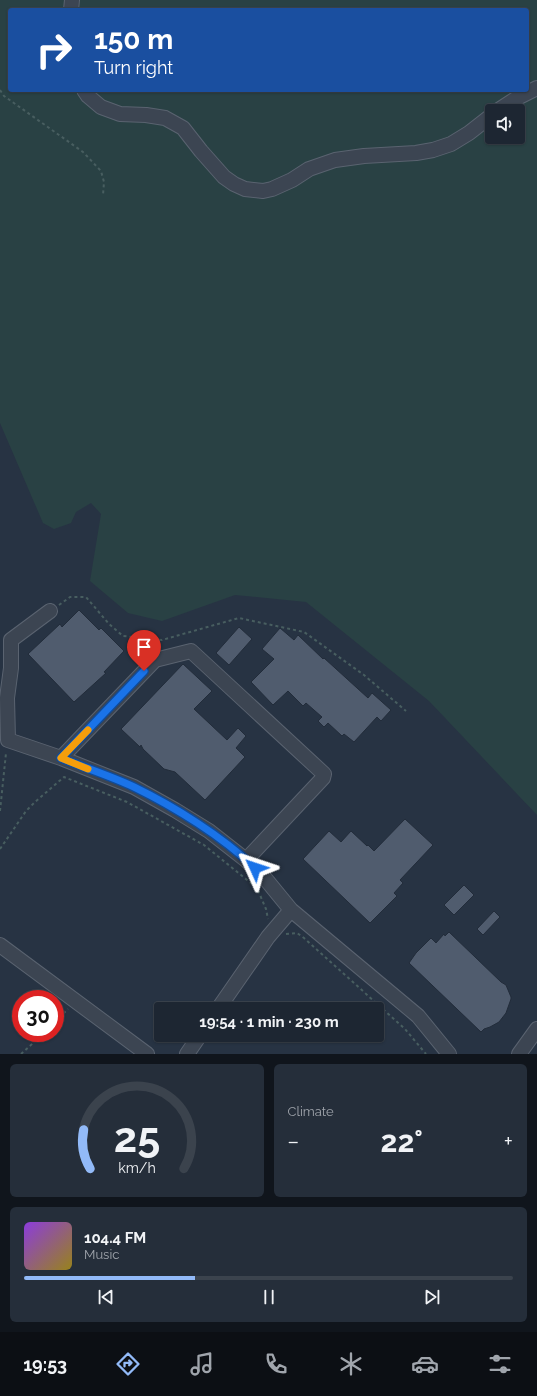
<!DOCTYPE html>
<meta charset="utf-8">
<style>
:root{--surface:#1d2632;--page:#252e3a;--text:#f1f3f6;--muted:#a0a5ac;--line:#3b434d;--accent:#92baf8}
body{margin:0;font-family:Raleway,sans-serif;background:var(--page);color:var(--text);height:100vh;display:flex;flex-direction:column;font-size:15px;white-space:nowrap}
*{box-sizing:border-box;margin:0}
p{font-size:13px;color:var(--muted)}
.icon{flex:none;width:22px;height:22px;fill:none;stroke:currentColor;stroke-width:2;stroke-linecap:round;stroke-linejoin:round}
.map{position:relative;height:1054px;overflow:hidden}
.sheet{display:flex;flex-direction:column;gap:10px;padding:10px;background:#10151c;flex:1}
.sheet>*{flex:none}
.banner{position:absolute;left:8px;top:8px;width:521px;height:84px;border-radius:4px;box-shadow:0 1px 3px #0004,0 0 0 1px var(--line);background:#1a4fa0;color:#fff;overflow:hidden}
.fabs{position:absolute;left:485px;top:104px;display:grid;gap:8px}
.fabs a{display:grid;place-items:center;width:40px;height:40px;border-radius:4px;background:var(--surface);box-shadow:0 1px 3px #0004,0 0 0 1px var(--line);font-size:20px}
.speed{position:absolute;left:12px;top:990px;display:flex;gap:8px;font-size:20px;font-weight:700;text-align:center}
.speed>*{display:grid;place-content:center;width:52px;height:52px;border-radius:50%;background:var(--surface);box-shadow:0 1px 3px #0004,0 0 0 1px var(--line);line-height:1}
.speed .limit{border:6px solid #d22;background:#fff;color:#111}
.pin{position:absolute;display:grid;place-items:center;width:34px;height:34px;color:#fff;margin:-41px -17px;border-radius:50% 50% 50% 0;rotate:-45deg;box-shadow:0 0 4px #0007}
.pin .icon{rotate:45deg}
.me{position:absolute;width:44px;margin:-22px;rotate:312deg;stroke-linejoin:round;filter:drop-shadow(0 0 3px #0008)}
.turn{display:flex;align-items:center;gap:14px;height:84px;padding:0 20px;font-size:18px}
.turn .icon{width:52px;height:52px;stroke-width:2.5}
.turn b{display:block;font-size:28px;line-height:34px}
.big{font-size:30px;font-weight:700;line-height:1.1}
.sheet .tile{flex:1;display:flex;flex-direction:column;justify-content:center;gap:6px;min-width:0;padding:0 14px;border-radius:6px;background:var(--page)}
.sheet .dial{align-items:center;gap:0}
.dial svg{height:104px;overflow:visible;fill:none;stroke:var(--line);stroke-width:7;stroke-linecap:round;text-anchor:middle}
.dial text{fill:var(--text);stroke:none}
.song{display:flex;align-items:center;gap:12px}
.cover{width:48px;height:48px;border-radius:6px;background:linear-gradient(135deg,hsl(270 70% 55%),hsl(50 70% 35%))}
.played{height:4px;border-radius:2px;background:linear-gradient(90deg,var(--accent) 35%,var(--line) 35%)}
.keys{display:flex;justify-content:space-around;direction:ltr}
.heat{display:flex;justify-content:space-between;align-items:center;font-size:22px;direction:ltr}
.sheet .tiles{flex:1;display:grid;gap:10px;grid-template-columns:1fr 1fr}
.tile:last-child{grid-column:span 2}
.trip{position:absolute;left:154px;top:1002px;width:230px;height:40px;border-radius:4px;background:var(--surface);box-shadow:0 1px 3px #0004,0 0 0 1px var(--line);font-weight:700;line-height:40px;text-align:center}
.tab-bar{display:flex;height:64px;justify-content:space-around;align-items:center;background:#0c0f14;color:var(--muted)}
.tab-bar .icon{width:28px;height:28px}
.tab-bar .current{color:var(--accent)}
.tab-bar b{font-size:18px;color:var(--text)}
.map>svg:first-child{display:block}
.green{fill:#294144;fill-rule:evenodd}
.building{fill:#505c6e;stroke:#222c3a}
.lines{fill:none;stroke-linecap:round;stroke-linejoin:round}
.minor-casing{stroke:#5a6370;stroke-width:16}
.path{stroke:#485e60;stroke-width:2;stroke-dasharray:3 3;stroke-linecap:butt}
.minor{stroke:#3c4552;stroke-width:14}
.route-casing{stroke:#114b97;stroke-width:10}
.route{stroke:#1a73e8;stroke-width:7}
.slow{stroke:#f59e0b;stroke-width:7}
</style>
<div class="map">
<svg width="537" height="1054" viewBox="0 0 537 1054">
<rect width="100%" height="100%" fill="#273343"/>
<!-- green -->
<path class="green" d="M0 0H537V815L429 701 306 602 235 595 162 621 128 613 90 581 101 514 91 503 76 512 71 523 54 529 43 523 0 423ZM10 10H527V90H10ZM492 111H518V137H492Z"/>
<!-- building -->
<path class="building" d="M79 610 99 630 101 628 124 651 104 672 106 673 74 702 28 654 60 624 62 627Z
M239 627 252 639 229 665 216 653Z
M280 628 294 640 298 635 323 659 324 658 368 698 372 693 391 710 381 721 377 717 354 742 344 734 342 736 328 723 324 727 318 721 322 717 306 703 303 706 288 691 273 705 251 682 274 659 262 649Z
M183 664 212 691 194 709 227 740 238 728 246 736 236 748 245 757 205 800 175 772 164 769 143 749 141 745 140 747 121 729Z
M405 819 433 845 400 880 403 883 394 893 397 896 370 923 303 859 329 831 341 842 351 831 367 846 368 845 374 851Z
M464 885 474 895 454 915 444 905Z
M494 911 500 917 483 935 477 929Z
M449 932 501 982 506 985 511 997V999L506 1013 499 1022 490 1027 484 1029 481 1032 409 963 416 953 431 938 436 943 444 934 445 936Z"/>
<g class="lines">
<defs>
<path id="minor" d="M71 10 72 0
M84 90 88 96 101 107 120 114 146 115 165 118 183 128 201 151 224 177 234 184 245 189 263 191 272 189 292 180 309 169 335 160 364 156 416 153 433 150 451 144 469 133 492 115
M497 111 517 98 537 88
M50 611 11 640V668L7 698 8 740 61 758 134 787 175 810 209 831 246 860 264 877 291 910 418 1016 449 1054
M61 758 155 660 191 651 324 774 323 778 246 860
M0 945 147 1054
M218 1009 268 937 291 910
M187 1054 200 1035
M519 1054 537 1029"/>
</defs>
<!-- minor casing -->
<use href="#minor" class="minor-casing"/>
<!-- path -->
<path class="path" d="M0 90 4 96 83 152 101 171 104 182 103 195
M59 605 70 597H86L109 624 123 636 162 640 239 618 304 632 364 675 406 711
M0 811 6 753
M0 849 26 811 35 802 64 777 127 802 204 845 257 888 266 909 268 919
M286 934 297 933 304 938 405 1029 426 1054
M55 1022 68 1009
M21 1054 44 1033"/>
<!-- minor -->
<use href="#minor" class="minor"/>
</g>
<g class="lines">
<defs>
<path id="route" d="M144 671 61 758C85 768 111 776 134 787 175 807 223 837 255 868"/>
</defs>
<!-- route casing -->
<use href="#route" class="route-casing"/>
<!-- route -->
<use href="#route" class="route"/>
<!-- slow -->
<path class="slow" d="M88 730 61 758 88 769"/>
</g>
</svg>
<div class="fabs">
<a><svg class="icon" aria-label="sound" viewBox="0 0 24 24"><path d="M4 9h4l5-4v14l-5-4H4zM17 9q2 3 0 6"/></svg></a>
</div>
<div class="speed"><div class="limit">30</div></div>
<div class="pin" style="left:144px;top:671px;background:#d93025"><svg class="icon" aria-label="arrive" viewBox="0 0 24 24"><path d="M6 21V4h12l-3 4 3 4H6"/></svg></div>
<svg class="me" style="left:255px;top:868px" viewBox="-20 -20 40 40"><path d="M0-17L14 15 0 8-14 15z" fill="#1a73e8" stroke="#fff" stroke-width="4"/></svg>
<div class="trip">19:54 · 1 min · 230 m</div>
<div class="banner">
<div class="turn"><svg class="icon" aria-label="right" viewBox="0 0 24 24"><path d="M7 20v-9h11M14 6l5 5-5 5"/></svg><div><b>150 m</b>Turn right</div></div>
</div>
</div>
<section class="sheet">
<div class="tiles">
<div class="tile dial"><svg viewBox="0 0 100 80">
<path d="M14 69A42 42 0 1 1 86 69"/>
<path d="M14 69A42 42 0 0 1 9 39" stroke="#92baf8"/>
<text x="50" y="56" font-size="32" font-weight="700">25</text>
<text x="50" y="72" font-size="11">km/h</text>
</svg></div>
<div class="tile"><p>Climate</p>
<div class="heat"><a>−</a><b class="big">22°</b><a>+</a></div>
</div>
<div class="tile">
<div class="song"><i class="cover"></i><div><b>104.4 FM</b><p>Music</p></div></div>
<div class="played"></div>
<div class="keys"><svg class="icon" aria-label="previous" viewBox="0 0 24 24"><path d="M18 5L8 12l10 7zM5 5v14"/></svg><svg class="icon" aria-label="pause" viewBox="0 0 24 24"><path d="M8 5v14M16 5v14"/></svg><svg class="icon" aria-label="next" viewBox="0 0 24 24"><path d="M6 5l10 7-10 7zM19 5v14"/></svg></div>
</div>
</div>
</section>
<nav class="tab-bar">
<b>19:53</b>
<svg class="icon current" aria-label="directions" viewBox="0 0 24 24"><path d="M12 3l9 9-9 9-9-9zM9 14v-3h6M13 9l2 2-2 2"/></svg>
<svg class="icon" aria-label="music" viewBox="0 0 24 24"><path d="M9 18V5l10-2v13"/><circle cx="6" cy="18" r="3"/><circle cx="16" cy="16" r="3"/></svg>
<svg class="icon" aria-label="phone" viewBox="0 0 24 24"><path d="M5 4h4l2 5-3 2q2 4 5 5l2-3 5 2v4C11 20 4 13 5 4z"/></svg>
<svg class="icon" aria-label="climate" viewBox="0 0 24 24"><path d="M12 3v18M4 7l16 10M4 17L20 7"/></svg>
<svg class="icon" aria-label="car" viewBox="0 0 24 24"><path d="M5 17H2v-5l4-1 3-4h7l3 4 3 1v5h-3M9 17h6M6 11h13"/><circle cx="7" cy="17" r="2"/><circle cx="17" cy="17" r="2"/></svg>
<svg class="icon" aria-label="filters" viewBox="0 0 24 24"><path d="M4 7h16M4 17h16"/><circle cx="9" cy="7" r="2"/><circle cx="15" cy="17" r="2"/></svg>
</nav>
